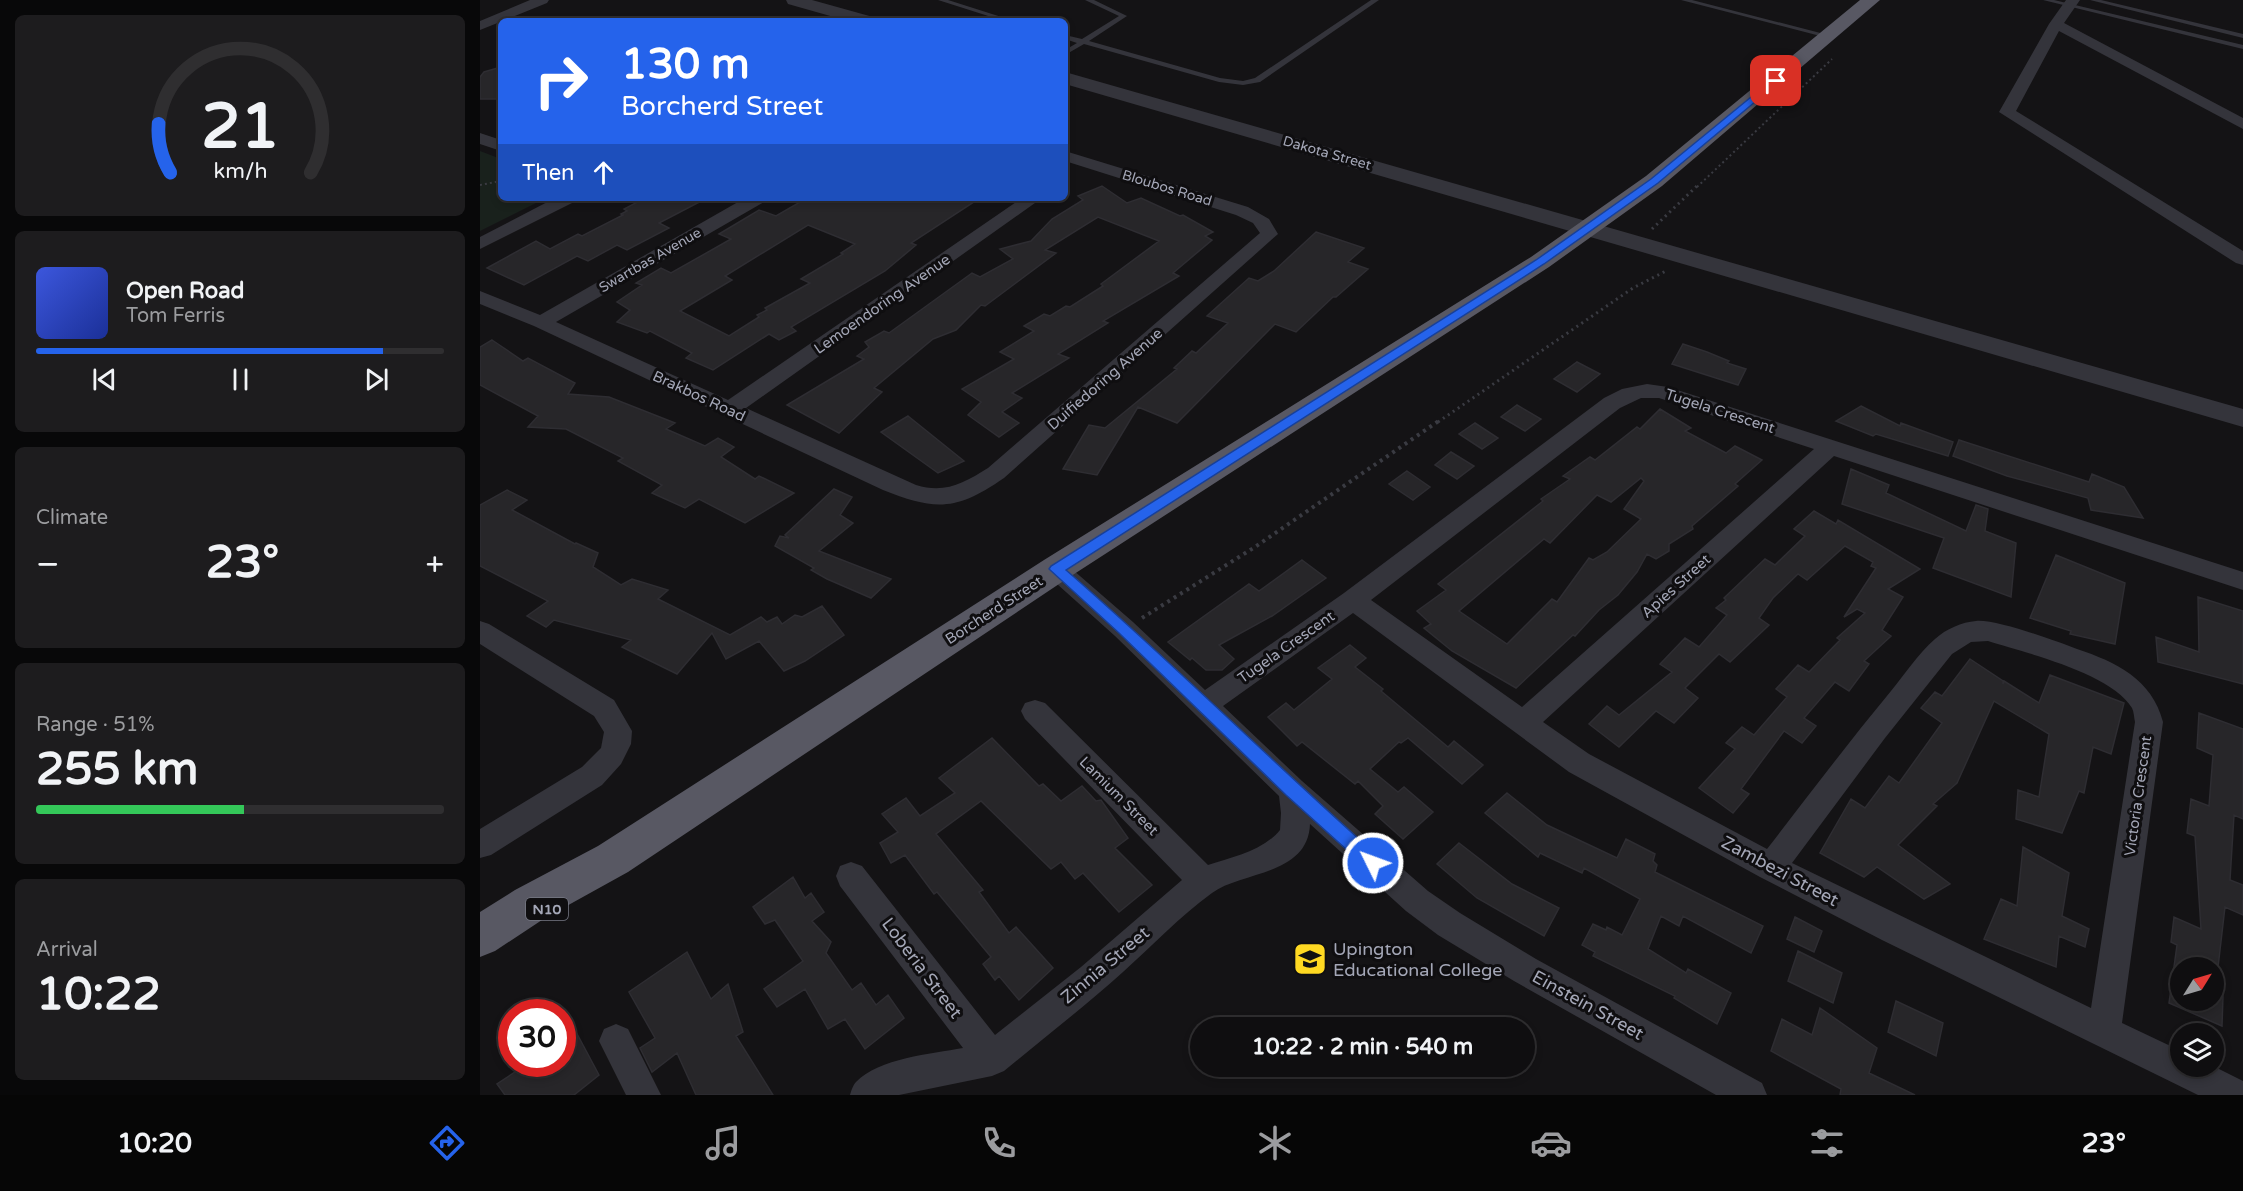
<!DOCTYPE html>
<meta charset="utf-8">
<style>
:root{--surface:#0f0e10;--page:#1d1c1e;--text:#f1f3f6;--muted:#9b9c9f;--line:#2f2e30;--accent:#2563eb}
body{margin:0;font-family:"Varela Round",sans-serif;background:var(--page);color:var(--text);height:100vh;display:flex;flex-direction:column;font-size:22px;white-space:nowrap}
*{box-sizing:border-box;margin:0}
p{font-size:20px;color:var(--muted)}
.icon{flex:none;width:33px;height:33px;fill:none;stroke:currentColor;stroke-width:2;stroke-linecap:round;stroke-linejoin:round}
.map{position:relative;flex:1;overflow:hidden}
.side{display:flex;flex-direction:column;gap:15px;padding:15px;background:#080809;width:480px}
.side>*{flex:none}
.top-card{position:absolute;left:18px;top:18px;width:570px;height:183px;border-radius:9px;box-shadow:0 3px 9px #0003,0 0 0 2px var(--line);background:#2563eb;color:#fff;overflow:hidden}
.needle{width:39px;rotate:53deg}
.buttons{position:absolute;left:1690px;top:957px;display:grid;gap:12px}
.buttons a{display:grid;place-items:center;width:54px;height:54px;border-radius:50%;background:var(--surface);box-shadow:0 3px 9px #0003,0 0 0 2px var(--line);font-size:30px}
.speed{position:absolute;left:18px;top:999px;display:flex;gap:12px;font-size:30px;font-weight:700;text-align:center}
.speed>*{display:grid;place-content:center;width:78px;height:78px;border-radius:50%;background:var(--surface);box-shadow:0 3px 9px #0003,0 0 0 2px var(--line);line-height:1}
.speed .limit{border:9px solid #d22;background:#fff;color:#111}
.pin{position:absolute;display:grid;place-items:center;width:51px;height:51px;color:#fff;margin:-26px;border-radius:12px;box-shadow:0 3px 9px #0006}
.me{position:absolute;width:66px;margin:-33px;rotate:312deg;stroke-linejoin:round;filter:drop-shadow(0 0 4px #0008)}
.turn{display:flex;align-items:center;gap:21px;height:126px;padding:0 24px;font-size:27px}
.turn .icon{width:78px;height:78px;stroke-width:2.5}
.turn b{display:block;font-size:42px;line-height:51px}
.then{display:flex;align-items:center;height:57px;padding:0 24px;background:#0003;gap:12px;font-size:22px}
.big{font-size:45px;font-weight:800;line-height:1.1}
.side .widget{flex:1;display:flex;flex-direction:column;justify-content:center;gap:9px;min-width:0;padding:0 21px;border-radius:9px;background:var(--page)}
.side .dial{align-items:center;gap:0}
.dial svg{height:156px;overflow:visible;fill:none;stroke:var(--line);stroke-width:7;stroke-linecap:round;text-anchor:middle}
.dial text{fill:var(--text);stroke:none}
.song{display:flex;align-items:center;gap:18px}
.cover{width:72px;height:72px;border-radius:9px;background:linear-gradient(135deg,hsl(230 70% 55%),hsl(230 70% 35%))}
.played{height:6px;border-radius:3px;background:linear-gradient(90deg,var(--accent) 85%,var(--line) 85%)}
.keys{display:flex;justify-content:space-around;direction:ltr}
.heat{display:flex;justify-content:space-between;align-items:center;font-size:33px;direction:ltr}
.charge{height:9px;border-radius:4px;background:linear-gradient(90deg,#34c759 51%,var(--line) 0)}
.trip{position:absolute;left:710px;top:1017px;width:345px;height:60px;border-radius:30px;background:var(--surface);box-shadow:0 3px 9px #0003,0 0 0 2px var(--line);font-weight:800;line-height:60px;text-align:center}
.dock{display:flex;height:96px;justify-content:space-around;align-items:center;background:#060606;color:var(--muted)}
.dock .icon{width:42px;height:42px}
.dock .active{color:var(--accent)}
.dock b{font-size:27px;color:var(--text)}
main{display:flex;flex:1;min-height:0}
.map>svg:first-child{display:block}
.green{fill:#19211c}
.building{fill:#272629;stroke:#2e2d32;stroke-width:1.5;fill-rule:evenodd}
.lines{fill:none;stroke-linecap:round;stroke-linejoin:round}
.path-far2{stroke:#3a3b42;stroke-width:2;stroke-dasharray:2 3;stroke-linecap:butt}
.path-far1{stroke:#3a3b42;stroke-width:3;stroke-dasharray:2 4;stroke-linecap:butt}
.path{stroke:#3a3b42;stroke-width:4;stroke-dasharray:3 4.5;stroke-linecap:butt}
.service{fill:#34343b;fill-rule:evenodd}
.minor{fill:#34343b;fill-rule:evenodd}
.tertiary{fill:#34343b;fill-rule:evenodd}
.trunk{fill:#585863;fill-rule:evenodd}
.route{fill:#2563eb;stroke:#184099;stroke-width:1.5}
.labels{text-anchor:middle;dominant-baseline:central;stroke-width:6;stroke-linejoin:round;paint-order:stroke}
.far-street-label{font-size:14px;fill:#a4a7b7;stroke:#0f0e10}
.shield{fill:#0f0e10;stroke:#777985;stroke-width:1.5}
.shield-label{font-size:14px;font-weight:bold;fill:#a4a7b7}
.street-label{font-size:15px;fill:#a4a7b7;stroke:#0f0e10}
.near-street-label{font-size:18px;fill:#a4a7b7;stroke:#0f0e10}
.near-poi-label{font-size:18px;fill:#a4a7b7;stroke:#0f0e10;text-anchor:start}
</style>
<main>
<section class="side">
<div class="widget dial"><svg viewBox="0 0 100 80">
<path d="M14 69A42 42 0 1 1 86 69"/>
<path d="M14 69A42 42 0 0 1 8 44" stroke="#2563eb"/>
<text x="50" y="56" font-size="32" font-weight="700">21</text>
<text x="50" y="72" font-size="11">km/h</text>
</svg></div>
<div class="widget">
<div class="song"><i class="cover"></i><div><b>Open Road</b><p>Tom Ferris</p></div></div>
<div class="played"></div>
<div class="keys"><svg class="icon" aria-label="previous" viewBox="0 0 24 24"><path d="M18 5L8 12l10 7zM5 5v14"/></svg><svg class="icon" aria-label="pause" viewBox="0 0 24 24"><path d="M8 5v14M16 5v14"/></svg><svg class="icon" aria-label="next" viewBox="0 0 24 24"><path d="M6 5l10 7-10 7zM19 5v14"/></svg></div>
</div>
<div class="widget"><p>Climate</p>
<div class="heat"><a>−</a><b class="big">23°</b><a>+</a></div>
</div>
<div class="widget"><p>Range · 51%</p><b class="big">255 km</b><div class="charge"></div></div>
<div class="widget"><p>Arrival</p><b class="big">10:22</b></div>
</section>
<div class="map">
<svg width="1763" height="1095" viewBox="0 0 1763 1095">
<rect width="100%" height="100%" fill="#141315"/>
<!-- green -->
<path class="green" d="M0 151 21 159V198H66L0 231Z"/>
<!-- building -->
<path class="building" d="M21 67V99H0V77L4 72Z
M622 186 647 203 661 198 700 216 703 215 733 232 725 236 732 240 693 273 699 276 623 321 628 323 578 354 589 358 532 393 542 398 522 412 539 423 519 437 488 415 501 402 482 389 534 359 520 352 554 331 544 326 564 314 570 316 586 306 590 307 623 286 621 284 679 241 618 217 565 250 576 253 505 306 501 305 476 330 453 339 394 388 402 392 359 433 307 405 384 359 377 356 389 347 385 342 404 331 409 333 492 273 500 277 533 259 520 249 551 241 572 219 603 200 598 196Z
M165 198H227L179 223 189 228 147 250 137 245 108 261 97 256 44 285 7 268 56 241 70 249 98 234 102 236 143 215 141 214 147 211 144 209Z
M327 198H500L431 243 436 245 405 271 311 327 316 331 299 340 289 334 233 370 206 358 212 353 170 331 167 333 137 322 150 310 137 302 162 285 156 283 181 268 191 273 251 239 239 234 279 210 296 216ZM328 225 375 244 361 253 363 254 321 279 330 283 285 308 287 310 277 315 279 317 249 336 200 311 252 280 245 276Z
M836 232 884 248 868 262 888 269 856 297H853L816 332 795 324 697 423 658 407 617 475 583 469 609 425 625 428 697 369 694 368 712 351 716 353 748 323 727 316 769 278 778 281 794 271Z
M12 340 43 361 48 358 95 383 88 394 129 397 195 423 186 429 225 446 238 438 254 447 241 457 275 479 279 476 314 493 265 523 219 499 205 508 172 493 182 485 138 461 143 458 86 429 48 427 58 416 0 385V347Z
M1203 344 1227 352 1249 361 1247 363 1266 369 1258 385 1192 364Z
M1097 362 1120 374 1097 392 1074 379Z
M1037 405 1061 419 1045 431 1021 417Z
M1381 406 1420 426 1421 423 1473 442 1468 456 1396 434 1393 436 1356 421Z
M1180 409 1211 428 1205 431 1246 453 1255 446 1282 460 1255 484 1258 486 1212 526 1213 529 1189 544V551L1176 559 1167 554 1157 572 1138 595 1119 610 1095 636 1093 635 1036 688 972 651 944 628 951 624 937 611 966 590 958 584 1063 501 1061 499 1090 479 1083 476 1110 457 1115 460 1157 427 1160 429ZM1161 478 1164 481 1144 509 1161 519 1127 552 1113 560 1109 558 1077 602 1072 599 1027 644 979 611 1064 539 1070 543 1117 495 1131 502Z
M428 416 484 461 458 473 401 432Z
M995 423 1018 438 1002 449 979 434Z
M1479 440 1609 482 1612 474 1644 487 1663 518 1611 510 1608 498 1527 476 1473 456Z
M971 452 994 466 977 479 955 465Z
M1371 469 1409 485 1406 493 1486 531 1496 505 1508 509 1505 531 1536 543 1531 597 1453 568 1464 538 1362 504Z
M927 471 950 487 933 500 909 484Z
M354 489 372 497 360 515 373 523 339 551 411 579 391 598 347 579 331 570 334 568 295 546 300 536 309 538 305 535Z
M27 490 47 500 32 510 95 544 96 543 118 553 113 567 141 585 152 579 188 590 178 599 250 635 281 617 287 622 297 617 302 624 315 615 322 617 342 606 364 635 325 661 304 671 279 641 246 659 232 633 197 674 142 647 151 640 74 620 66 627 47 616 68 601 0 566V505Z
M1334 511 1356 524 1358 520 1440 569 1408 589 1423 597 1402 630 1411 636 1384 661 1389 664 1369 691 1355 682 1324 718 1336 726 1322 743 1304 731 1261 789 1269 794 1253 813 1219 788 1255 749 1246 743 1262 727 1274 735 1307 697 1296 689 1318 665 1329 672 1360 640 1357 638 1385 613 1377 609 1364 617 1396 568 1391 566 1393 562 1365 546 1327 580 1318 574 1293 598 1279 618 1289 625 1250 662 1239 654 1205 688 1218 698 1194 723 1176 711 1139 747 1109 724 1127 706 1139 715 1192 672 1180 664 1205 638 1219 647 1247 615 1236 608 1246 600 1244 598 1285 559 1295 565 1325 536 1314 529Z
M1576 555 1645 583 1635 644 1590 634 1591 631 1550 618Z
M822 560 846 578 792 616 739 645 754 659 742 670H726L712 658 710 660 688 642 769 584 779 591Z
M1718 597 1763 611V684L1678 662 1676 637 1719 652Z
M870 645 886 658 875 667 903 689 901 691 968 747 974 741 1003 765 982 784 928 738 921 743 919 742 890 769 918 792 924 787 953 812 923 839 895 814 903 806 878 781 875 784 822 742 817 746 788 717 806 703 814 710 852 679 838 668Z
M1490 659 1523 681V684L1524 681 1559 703 1570 675 1644 703 1631 754 1613 747 1604 793 1599 791 1582 833 1536 819 1538 790 1559 797 1569 734 1514 701 1477 783 1453 804 1457 806 1418 845 1470 884 1444 899 1397 867 1384 877 1340 853 1371 799 1385 808 1409 776 1419 783 1462 723 1441 708 1455 692 1462 696Z
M1719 713 1763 729V819L1754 815 1750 880 1763 885V915L1745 907 1735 993 1743 996 1742 1026 1689 1003 1697 945 1691 942 1694 917 1721 929 1715 836 1707 833 1711 799 1729 806 1733 755 1717 748ZM1701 968H1734V1000H1701Z
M512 738 559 786 563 784 581 801 602 786 616 801 621 800 648 838 635 848 672 885 639 912 603 873 595 879 581 862 571 869 501 801 456 834 503 890 499 892 529 933 536 927 573 968 539 1000 519 976 515 980 503 964 511 957 457 892 454 894 425 855 411 863 400 843 418 832 402 814 426 798 440 816 475 793 459 778Z
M1027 793 1067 825 1137 858 1146 839 1175 854 1173 861 1177 865 1175 872 1283 926 1271 953 1203 916 1199 926 1181 916 1168 949 1206 973 1208 969 1251 993 1237 1024 1194 998 1195 996 1113 956 1115 952 1102 945 1113 924 1126 930 1127 927 1142 935 1160 899 1104 868 1102 873 1060 853 1058 857 1005 813Z
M979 843 1032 884 1079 908 1064 936 997 898 957 864Z
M1543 847 1589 873 1582 916 1609 929 1605 947 1579 936 1576 967 1504 939 1521 899 1537 906Z
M313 877 325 898 331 893 344 912 332 921 351 942 346 953 372 990 381 983 396 1005 408 995 424 1018 385 1049 365 1019 348 1029 325 989 297 1007 284 989 323 961 295 920 285 924 273 907Z
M1315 917 1342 931 1334 952 1307 939Z
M1318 951 1362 973 1353 1003 1308 981Z
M207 952 231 999 248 984 263 1032 256 1036 293 1095H216L197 1053 172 1072 160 1048 175 1038 149 992Z
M1416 1001 1463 1023 1456 1056 1408 1032Z
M1340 1008 1397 1048 1389 1073 1435 1095H1360L1361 1089 1291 1051 1302 1019 1332 1035Z
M95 1030 119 1075 94 1095H25L17 1084 47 1064H82V1039Z"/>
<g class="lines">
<!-- path-far2 -->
<path class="path-far2" d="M0 185 21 181
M1217 187 1352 59"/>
<!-- path-far1 -->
<path class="path-far1" d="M1172 229 1218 185
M958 422 1153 288 1186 271"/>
<!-- path -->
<path class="path" d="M662 618 775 547 960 420"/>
<!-- service -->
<path class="service" d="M458 0H468L534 21H524Z
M605 0H614L647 16 609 41 740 78 763 81 775 78 891 0H899L780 82 763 85 739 82 604 44 585 55V50L597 43 585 39V35L602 39 639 16Z
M1201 0H1212L1352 36 1348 38Z
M1563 0H1574L1763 45V49Z
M1610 0H1621L1763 34V38Z"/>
<!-- minor -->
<path class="minor" d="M50 0H69L67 3 0 30V21Z
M1586 0H1600L1584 23 1763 118V129L1579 31 1536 111 1763 251V265L1756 263 1519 112 1569 24Z
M0 133 21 140V151L0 144Z
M585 151 768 207 789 219 798 234 524 478C476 511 456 511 403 490L54 326 0 304V291L60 315 265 198H287L284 202 76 322 248 400 542 198H562L266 408 436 485C465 494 484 483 508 468L780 233 773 223 756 215 585 161Z
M75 198H97L94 202 0 249V237Z
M1167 384 1188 387 1763 572V590L1354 456 1063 722 1109 754 1287 849C1328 796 1368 743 1411 691 1425 674 1438 654 1455 639 1466 629 1482 622 1496 621 1516 619 1576 641 1597 649 1636 662 1672 679 1683 722L1642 1023 1701 1051V1066H1733L1763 1081V1095H1718L1402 940 1280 877 1089 772 873 613 743 706 822 781 948 891 980 913 1056 959 1282 1083 1287 1095H1236L1034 981 958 935 926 911 830 824C828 876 761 871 732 893 700 916 672 946 643 972 605 1006 564 1038 524 1071L512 1076 419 1095H370C371 1091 373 1085 376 1082 399 1058 451 1054 483 1048L360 886 356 876 360 866 371 862 382 866 515 1035 601 967 702 880 545 719 541 711 545 703 555 700 565 703 728 865C752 857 783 851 800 830L801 813 799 796 635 636 567 575 564 569 567 563 576 560 585 563 653 622 725 690 864 593 1124 398 1142 389ZM1161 398H1179L1334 449 1042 707 891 600 1140 408ZM1508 641C1546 653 1631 673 1652 708 1654 712 1654 718 1655 722L1611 1008 1312 863 1405 738 1472 654 1491 642Z
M0 621 9 624 134 700 152 731 151 744 141 764 122 785 11 855 0 858V829L102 767 121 748 124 732 114 716 0 644Z
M136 1024 148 1029 181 1095H146L119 1041 124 1029Z"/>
<!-- tertiary -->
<path class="tertiary" d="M306 0H332L393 17 396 21H368L308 4Z
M585 72 1763 409V427L585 84Z"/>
<!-- trunk -->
<path class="trunk" d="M1380 0H1400L1182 186 1069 267 588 578 148 872 65 918 15 951 0 957V912L35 890 118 846 564 560 1051 257 1166 176Z"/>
</g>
<!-- route -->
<path class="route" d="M1293 79 1300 81 1178 183 1064 264 586 570C693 663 793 763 899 857L902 863 899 868 893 871 887 868 806 795 639 633 569 569 571 566 1056 260 1171 179Z"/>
<!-- icons -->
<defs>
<symbol id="university-square" viewBox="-11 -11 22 22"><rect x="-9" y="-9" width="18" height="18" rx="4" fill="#ffd922" stroke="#0f0e10"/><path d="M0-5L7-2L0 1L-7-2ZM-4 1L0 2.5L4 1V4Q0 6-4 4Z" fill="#111"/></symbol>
</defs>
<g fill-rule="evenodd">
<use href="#university-square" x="811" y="940" width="38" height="38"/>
</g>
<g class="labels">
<!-- far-street labels -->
<g class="far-street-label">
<text transform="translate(847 153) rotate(16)">Dakota Street</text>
<text transform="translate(687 188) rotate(17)">Bloubos Road</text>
<text transform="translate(170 260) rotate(-30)">Swartbas Avenue</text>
</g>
<!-- shield labels -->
<rect class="shield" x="46" y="898" width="42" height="22" rx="4.5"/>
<g class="shield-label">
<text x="67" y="909">N10</text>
</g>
<!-- street labels -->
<g class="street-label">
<text transform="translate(402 304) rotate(-35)">Lemoendoring Avenue</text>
<text transform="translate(625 379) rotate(-41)">Duifiedoring Avenue</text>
<text transform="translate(219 396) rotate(25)">Brakbos Road</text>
<text transform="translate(1240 411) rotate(18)">Tugela Crescent</text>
<text transform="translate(1196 586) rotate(-42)">Apies Street</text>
<text transform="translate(514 610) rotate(-33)">Borcherd Street</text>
<text transform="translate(806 647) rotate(-35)">Tugela Crescent</text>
<text transform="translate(639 796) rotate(45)">Lamium Street</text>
<text transform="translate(1658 796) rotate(-82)">Victoria Crescent</text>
</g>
<!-- near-street labels -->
<g class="near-street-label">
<text transform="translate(1300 871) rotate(28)">Zambezi Street</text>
<text transform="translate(625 965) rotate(-40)">Zinnia Street</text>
<text transform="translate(442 968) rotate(53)">Loberia Street</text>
<text transform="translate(1108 1005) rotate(29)">Einstein Street</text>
</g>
<!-- near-poi labels -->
<g class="near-poi-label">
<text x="853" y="949">Upington<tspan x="853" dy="21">Educational College</tspan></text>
</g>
</g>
</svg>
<div class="buttons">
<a><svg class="needle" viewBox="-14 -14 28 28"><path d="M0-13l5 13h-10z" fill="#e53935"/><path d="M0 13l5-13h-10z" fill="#9b9c9f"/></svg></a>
<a><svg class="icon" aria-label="layers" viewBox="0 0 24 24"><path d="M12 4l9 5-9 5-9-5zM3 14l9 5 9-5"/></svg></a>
</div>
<div class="speed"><div class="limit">30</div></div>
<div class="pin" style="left:1296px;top:81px;background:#d93025"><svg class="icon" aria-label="arrive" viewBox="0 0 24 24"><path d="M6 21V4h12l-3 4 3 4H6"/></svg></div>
<svg class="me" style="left:893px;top:863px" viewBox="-20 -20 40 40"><circle r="17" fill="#2563eb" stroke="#fff" stroke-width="3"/><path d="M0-11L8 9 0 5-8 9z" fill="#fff"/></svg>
<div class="trip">10:22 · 2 min · 540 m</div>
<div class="top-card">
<div class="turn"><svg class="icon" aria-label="right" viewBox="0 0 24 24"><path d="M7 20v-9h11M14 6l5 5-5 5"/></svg><div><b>130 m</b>Borcherd Street</div></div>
<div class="then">Then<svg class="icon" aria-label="ahead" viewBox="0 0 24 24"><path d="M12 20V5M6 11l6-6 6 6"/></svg></div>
</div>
</div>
</main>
<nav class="dock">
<b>10:20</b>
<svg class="icon active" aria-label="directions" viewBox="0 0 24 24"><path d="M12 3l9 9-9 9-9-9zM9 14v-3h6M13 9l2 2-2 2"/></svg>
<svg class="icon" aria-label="music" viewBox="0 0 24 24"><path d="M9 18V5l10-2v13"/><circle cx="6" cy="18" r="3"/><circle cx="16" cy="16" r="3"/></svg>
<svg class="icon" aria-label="phone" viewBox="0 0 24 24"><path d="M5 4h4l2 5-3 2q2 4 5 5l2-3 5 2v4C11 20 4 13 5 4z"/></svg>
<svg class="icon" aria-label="climate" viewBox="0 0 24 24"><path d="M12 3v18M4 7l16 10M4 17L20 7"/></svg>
<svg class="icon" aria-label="car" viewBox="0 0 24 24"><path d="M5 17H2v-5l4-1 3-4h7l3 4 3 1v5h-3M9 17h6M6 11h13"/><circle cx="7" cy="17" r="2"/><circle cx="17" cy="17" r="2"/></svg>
<svg class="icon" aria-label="filters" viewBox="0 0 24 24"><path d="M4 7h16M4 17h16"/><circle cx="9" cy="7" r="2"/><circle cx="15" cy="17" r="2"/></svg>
<b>23°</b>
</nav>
